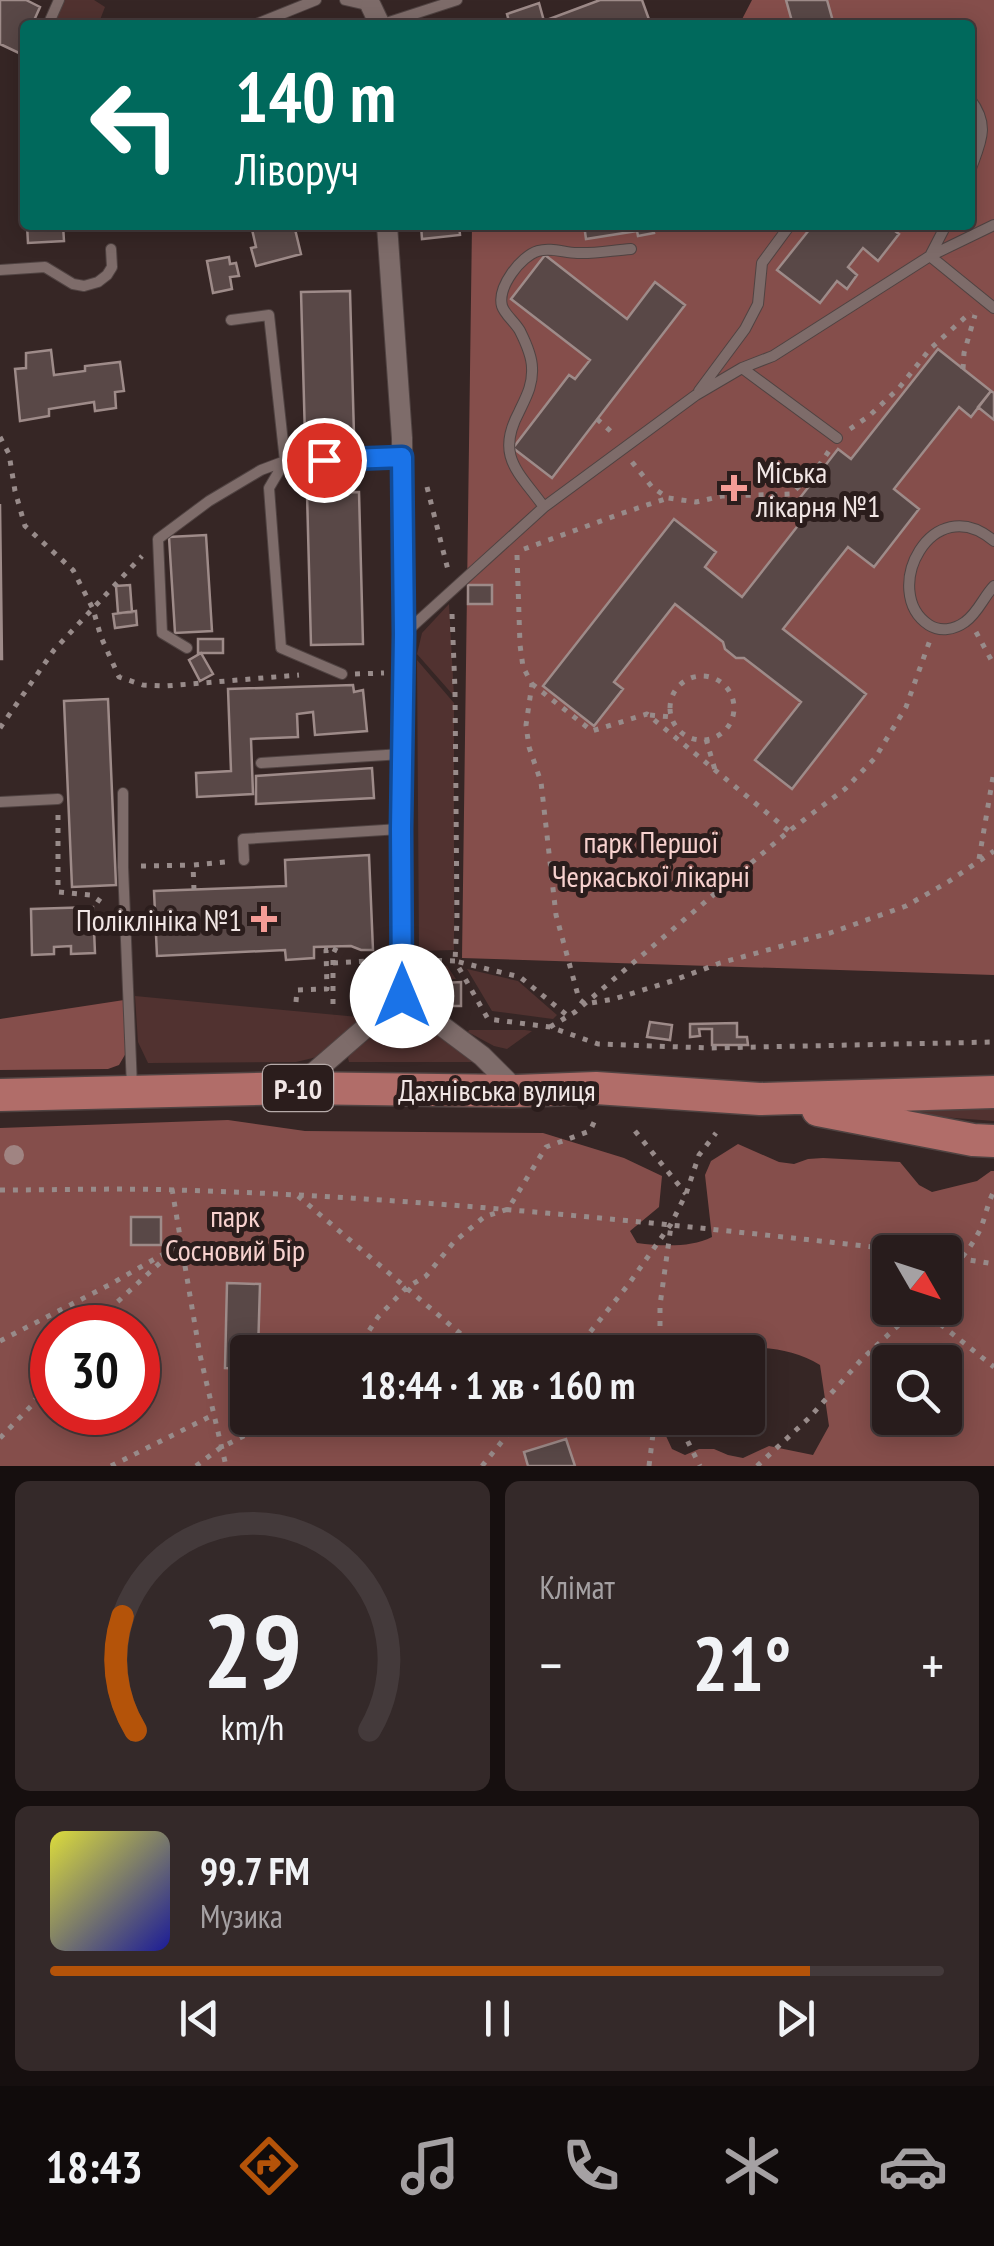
<!DOCTYPE html>
<html lang="uk">
<meta charset="utf-8">
<style>
:root{--surface:#281c1c;--page:#342929;--text:#f1f3f6;--muted:#a5a1a3;--line:#443a3b;--accent:#b45309}
body{margin:0;font-family:"PT Sans Narrow",sans-serif;background:var(--page);color:var(--text);height:100vh;display:flex;flex-direction:column;font-size:38px;white-space:nowrap}
*{box-sizing:border-box;margin:0}
p{font-size:32px;color:var(--muted)}
.icon{flex:none;width:55px;height:55px;fill:none;stroke:currentColor;stroke-width:2;stroke-linecap:round;stroke-linejoin:round}
.map{position:relative;height:1466px;overflow:hidden}
.details{display:flex;flex-direction:column;gap:15px;padding:15px;background:#160f0f;flex:1}
.details>*{flex:none}
.hud{position:absolute;left:20px;top:20px;width:955px;height:210px;border-radius:10px;box-shadow:0 5px 25px #0003,0 0 0 2px var(--line);background:#00695c;color:#fff;overflow:hidden}
.needle{width:65px;rotate:129deg}
.controls{position:absolute;left:872px;top:1235px;display:grid;gap:20px}
.controls a{display:grid;place-items:center;width:90px;height:90px;border-radius:10px;background:var(--surface);box-shadow:0 5px 25px #0003,0 0 0 2px var(--line);font-size:50px}
.speed{position:absolute;left:30px;top:1305px;display:flex;gap:20px;font-size:50px;font-weight:700;text-align:center}
.speed>*{display:grid;place-content:center;width:130px;height:130px;border-radius:50%;background:var(--surface);box-shadow:0 5px 25px #0003,0 0 0 2px var(--line);line-height:1}
.speed .limit{border:15px solid #d22;background:#fff;color:#111}
.pin{position:absolute;display:grid;place-items:center;width:85px;height:85px;color:#fff;margin:-42px;border:5px solid #fff;border-radius:50%;box-shadow:0 2px 10px #0007}
.me{position:absolute;width:110px;margin:-55px;rotate:0deg;stroke-linejoin:round;filter:drop-shadow(0 0 8px #0008)}
.turn{display:flex;align-items:center;gap:35px;height:210px;padding:0 50px;font-size:45px}
.turn .icon{width:130px;height:130px;stroke-width:2.5}
.turn b{display:block;font-size:70px;line-height:85px}
.big{font-size:75px;font-weight:800;line-height:1.1}
.details .tile{flex:1;display:flex;flex-direction:column;justify-content:center;gap:15px;min-width:0;padding:0 35px;border-radius:15px;background:var(--page)}
.details .dial{align-items:center;gap:0}
.dial svg{height:260px;overflow:visible;fill:none;stroke:var(--line);stroke-width:7;stroke-linecap:round;text-anchor:middle}
.dial text{fill:var(--text);stroke:none}
.song{display:flex;align-items:center;gap:30px}
.cover{width:120px;height:120px;border-radius:15px;background:linear-gradient(135deg,hsl(60 70% 55%),hsl(240 70% 35%))}
.played{height:10px;border-radius:5px;background:linear-gradient(90deg,var(--accent) 85%,var(--line) 85%)}
.keys{display:flex;justify-content:space-around;direction:ltr}
.heat{display:flex;justify-content:space-between;align-items:center;font-size:55px;direction:ltr}
.details .tiles{flex:1;display:grid;gap:15px;grid-template-columns:1fr 1fr}
.tile:last-child{grid-column:span 2}
.trip{position:absolute;left:230px;top:1335px;width:535px;height:100px;border-radius:10px;background:var(--surface);box-shadow:0 5px 25px #0003,0 0 0 2px var(--line);font-weight:800;line-height:100px;text-align:center}
.tab-bar{display:flex;height:160px;justify-content:space-around;align-items:center;background:#100b0b;color:var(--muted)}
.tab-bar .icon{width:70px;height:70px}
.tab-bar .selected{color:var(--accent)}
.tab-bar b{font-size:45px;color:var(--text)}
.map>svg:first-child{display:block}
.green{fill:#513230}
.forest{fill:#854e4b;fill-rule:evenodd}
.building{fill:#594847;stroke:#9e8b89;stroke-width:2.5}
.lines{fill:none;stroke-linecap:round;stroke-linejoin:round}
.service-casing{stroke:#504342;stroke-width:12}
.minor-casing{stroke:#504342;stroke-width:22}
.primary-casing{stroke:#504342;stroke-width:35}
.path{stroke:#988b8a;stroke-width:5;stroke-dasharray:5 8;stroke-linecap:butt}
.service{stroke:#7e6c6a;stroke-width:10}
.minor{stroke:#7e6c6a;stroke-width:20}
.primary{stroke:#b16d69;stroke-width:32}
.tree{fill:#a08482}
.route-casing{stroke:#114b97;stroke-width:25}
.route{stroke:#1a73e8;stroke-width:18}
.poi-dot{fill:#f59c96;stroke:#2b1d1c;stroke-width:4}
.labels{text-anchor:middle;dominant-baseline:central;stroke-width:10;stroke-linejoin:round;paint-order:stroke}
.shield{fill:#2b1d1c;stroke:#b6aaa9;stroke-width:2.5}
.shield-label{font-size:28px;font-weight:bold;fill:#f1e6e5}
.poi-label{font-size:30px;fill:#f1e6e5;stroke:#2b1d1c;text-anchor:start}
.park-label{font-size:30px;fill:#f7d1ce;stroke:#2b1d1c}
.street-label{font-size:30px;fill:#f1e6e5;stroke:#2b1d1c}
</style>
<div class="map">
<svg width="994" height="1466" viewBox="0 0 994 1466">
<rect width="100%" height="100%" fill="#362625"/>
<!-- green -->
<path class="green" d="M64 0H94L105 7 98 25H53Z
M449 604 454 696 417 654 422 633Z
M417 660 454 703V950L419 951Z
M423 966H447L456 979H440L442 1006C433 994 420 982 423 966Z
M467 969 518 981 557 1015 553 1019 492 1011Z
M135 996 369 1018 317 1057 296 1062 148 1063 138 1042Z
M413 1014 476 1062H349L348 1058 352 1052 395 1020Z
M469 1030H525L532 1031 507 1049 494 1046 468 1032Z
M994 1101V1121L837 1109Z"/>
<!-- forest -->
<path class="forest" d="M752 0H994V975L462 958 472 225H970V25H739Z
M124 1000 126 1053 119 1065 108 1069 0 1070V1019Z
M228 1120 305 1131 543 1133 624 1158 662 1176 659 1207 630 1231 637 1243C661 1246 690 1248 712 1237L705 1175 711 1161 738 1144 779 1162 794 1164 808 1159 823 1158 900 1162 919 1185 932 1192 977 1181 991 1171H994V1466H0V1128ZM890 1252H945V1308H890ZM52 1328H138V1412H52ZM740 1347C769 1347 795 1350 820 1365L829 1426 813 1455 769 1446 743 1458 728 1455 714 1449H699L685 1455 672 1449 666 1436V1418H248V1352H727ZM890 1362H945V1418H890Z"/>
<!-- building -->
<path class="building" d="M0 0H26L40 7 32 25H25V40L19 53 0 44Z
M600 0H642L651 25H510L507 14 539 3 544 21Z
M786 0H827L834 25H793Z
M27 225H63L64 241 28 243Z
M251 225H294L301 254 256 266 251 248 256 247Z
M421 225H459L460 235 422 239Z
M584 225H652L654 233 638 236 637 231 586 239Z
M813 225H887L899 234 878 261 863 248 848 267 857 275 847 289 837 281 820 303 777 270Z
M545 255 627 319 655 282 685 305 552 478 513 448 569 375 575 379 590 360 511 299Z
M229 257 230 264 236 263 239 276 230 277 232 289 213 293 207 261Z
M350 291 354 435 305 437 301 292Z
M938 349 991 391 971 417 959 407 894 489 919 509 874 567 848 547 783 629 866 694 792 789 755 760 801 702 744 658H736L725 649 723 642 675 604 614 682 623 689 594 726 543 686 674 519 716 552 705 567 742 597 811 509 799 499 814 480 838 449 851 459Z
M51 350 54 375 85 371V366L120 362 124 391 115 392 116 408 95 411 94 402 49 409V416L20 421 15 369 26 368V353Z
M991 391 994 393V420L978 407Z
M359 492 363 644 311 645 307 493Z
M0 504 2 659H0Z
M206 535 212 631 175 633 169 537Z
M130 585 132 612 118 613 116 586Z
M468 585H492V604H468Z
M136 611 137 625 115 628 113 614Z
M198 639H223V653H198Z
M201 653 213 674 200 681 189 660Z
M353 685 354 692 363 690 367 731 315 735 313 712 297 714 298 737 251 739 253 794 197 797 196 773 231 771 228 689Z
M108 699 116 885 72 887 64 701Z
M372 768 374 798 256 804V776Z
M369 855 373 950H361L351 946 314 947V958L286 960 285 950 157 956 154 891 286 886 285 860Z
M93 907 95 953 71 954V946L54 947V954L32 955 31 909Z
M461 982V1006H444V983Z
M650 1022 672 1025 670 1040 647 1037Z
M737 1023V1037H747L748 1045H712V1029H699L700 1036 690 1037V1024Z
M131 1217H161V1245H131Z
M227 1283 260 1284 258 1352H248V1369L225 1368Z
M566 1439 575 1466H528L524 1452Z"/>
<g class="lines">
<defs>
<path id="service" d="M345 0 371 6
M48 25 59 0
M254 25 316 0
M380 25 457 0
M25 79V88
M970 99C991 126 980 143 970 171
M946 225 930 256 994 225
M0 270 45 267 73 284 84 286 98 282 107 275 112 267 111 249
M231 320 269 315 285 461 269 488 281 648 342 674
M742 368 837 438
M699 391 745 329 758 304 762 263 790 225
M544 507C519 472 495 457 519 412 526 397 533 385 532 368 532 357 525 341 520 331 515 322 505 315 502 306 497 287 521 256 538 251 551 247 565 253 577 253 595 254 614 250 631 249
M994 541C932 488 879 592 929 625 940 632 954 630 965 622 978 613 984 596 994 586
M405 633 544 507 696 395 742 368 773 356 930 256 994 308
M187 648 162 633 158 539 209 501 261 470 285 461 402 457
M261 763 402 754
M123 793V867L132 1087
M0 802 58 799
M244 860 243 839 400 829"/>
<path id="minor" d="M371 6 380 25
M387 225 402 438 404 633 401 829 402 996
M296 1088 402 996 482 1056 517 1091"/>
<path id="primary" d="M0 1095 296 1088 517 1091 596 1088 760 1099 994 1092
M818 1110 973 1140 994 1141"/>
</defs>
<!-- service casing -->
<use href="#service" class="service-casing"/>
<!-- minor casing -->
<use href="#minor" class="minor-casing"/>
<!-- primary casing -->
<use href="#primary" class="primary-casing"/>
<!-- path -->
<path class="path" d="M963 369 964 353 975 315
M597 419 616 436
M850 429 869 416 899 388 930 349 971 312
M0 437 9 454 15 491 25 526 73 570 93 609 101 637 119 677 143 685 166 686 299 675
M632 462 652 487 668 498 696 502 722 496 791 494 810 476 814 480
M811 477 829 451
M427 487 449 574
M524 549 620 514 668 498
M517 555 520 645 523 667 532 684 526 725 529 747 541 782 556 915 579 999 585 1004 614 999 672 981 720 963 830 933 906 906 948 882 994 851
M452 614 455 690 457 920 455 961 520 977 568 1016
M976 632 994 665
M355 674 384 673
M670 708a32 32 0 1 1 64 0a32 32 0 1 1-64 0Z
M532 684 592 731 647 714 789 831
M650 715 672 717
M0 728 54 650 142 556
M706 739 715 770
M58 815V892L91 895 107 906
M979 859 994 771
M141 866 193 865
M194 890 193 865 226 862
M424 960 455 961 488 1019 550 1027 598 1044 710 1048 994 1042
M333 963 383 960
M296 1002 297 990 327 989 326 950 335 951
M333 1004V954L337 946
M550 1027 575 1012 789 831 845 789 875 758 906 707 930 640
M635 1131 686 1194
M172 1189 200 1355 226 1466
M0 1190C58 1190 117 1188 175 1190 424 1197 671 1224 918 1252
M298 1196 482 1352
M945 1256 994 1264
M945 1276C956 1264 968 1252 976 1237 985 1223 986 1206 994 1191
M920 1308 994 1367
M89 1328 175 1249
M0 1341 109 1285 181 1244
M355 1352 378 1317 406 1288 426 1276 454 1242 484 1217 508 1209 546 1147 590 1131 596 1118
M574 1352 628 1285 671 1224 686 1194 699 1155 716 1133
M660 1352V1305L671 1226
M676 1418 700 1466
M0 1438 33 1404 52 1372
M111 1466 213 1415
M196 1466 220 1448 279 1418
M482 1466 521 1418
M649 1466 655 1418
M757 1466 809 1418 862 1359 917 1308"/>
<!-- service -->
<use href="#service" class="service"/>
<!-- minor -->
<use href="#minor" class="minor"/>
<!-- primary -->
<use href="#primary" class="primary"/>
</g>
<!-- trees -->
<circle class="tree" cx="14" cy="1155" r="10"/>
<g class="lines">
<defs>
<path id="route" d="M324 460 402 457 404 634 401 829 402 996"/>
</defs>
<!-- route casing -->
<use href="#route" class="route-casing"/>
<!-- route -->
<use href="#route" class="route"/>
</g>
<!-- markers -->
<g class="poi-dot">
<path d="M729 473h10v10h10v10h-10v10h-10v-10h-10v-10h10z"/>
<path d="M259 904h10v10h10v10h-10v10h-10v-10h-10v-10h10z"/>
</g>
<g class="labels">
<!-- shield labels -->
<rect class="shield" x="263" y="1065" width="70" height="46" rx="8"/>
<g class="shield-label">
<text x="298" y="1088">Р-10</text>
</g>
<!-- poi labels -->
<g class="poi-label">
<text x="756" y="471">Міська<tspan x="756" dy="34">лікарня №1</tspan></text>
<text x="242" y="919" text-anchor="end">Поліклініка №1</text>
</g>
<!-- park labels -->
<g class="park-label">
<text x="651" y="841">парк Першої<tspan x="651" dy="34">Черкаської лікарні</tspan></text>
<text x="235" y="1215">парк<tspan x="235" dy="34">Сосновий Бір</tspan></text>
</g>
<!-- street labels -->
<g class="street-label">
<text x="497" y="1089">Дахнівська вулиця</text>
</g>
</g>
</svg>
<div class="controls">
<a><svg class="needle" viewBox="-14 -14 28 28"><path d="M0-13l5 13h-10z" fill="#e53935"/><path d="M0 13l5-13h-10z" fill="#a5a1a3"/></svg></a>
<a><svg class="icon" aria-label="search" viewBox="0 0 24 24"><circle cx="10" cy="10" r="6"/><path d="M15 15l6 6"/></svg></a>
</div>
<div class="speed"><div class="limit">30</div></div>
<div class="pin" style="left:324px;top:460px;background:#d93025"><svg class="icon" aria-label="arrive" viewBox="0 0 24 24"><path d="M6 21V4h12l-3 4 3 4H6"/></svg></div>
<svg class="me" style="left:402px;top:996px" viewBox="-20 -20 40 40"><circle r="19" fill="#fff"/><path d="M0-13L10 11 0 6-10 11z" fill="#1a73e8"/></svg>
<div class="trip">18:44 · 1 хв · 160 m</div>
<div class="hud">
<div class="turn"><svg class="icon" aria-label="left" viewBox="0 0 24 24"><path d="M17 20v-9H6M10 6l-5 5 5 5"/></svg><div><b>140 m</b>Ліворуч</div></div>
</div>
</div>
<section class="details">
<div class="tiles">
<div class="tile dial"><svg viewBox="0 0 100 80">
<path d="M14 69A42 42 0 1 1 86 69"/>
<path d="M14 69A42 42 0 0 1 10 34" stroke="#b45309"/>
<text x="50" y="56" font-size="32" font-weight="700">29</text>
<text x="50" y="72" font-size="11">km/h</text>
</svg></div>
<div class="tile"><p>Клімат</p>
<div class="heat"><a>−</a><b class="big">21°</b><a>+</a></div>
</div>
<div class="tile">
<div class="song"><i class="cover"></i><div><b>99.7 FM</b><p>Музика</p></div></div>
<div class="played"></div>
<div class="keys"><svg class="icon" aria-label="previous" viewBox="0 0 24 24"><path d="M18 5L8 12l10 7zM5 5v14"/></svg><svg class="icon" aria-label="pause" viewBox="0 0 24 24"><path d="M8 5v14M16 5v14"/></svg><svg class="icon" aria-label="next" viewBox="0 0 24 24"><path d="M6 5l10 7-10 7zM19 5v14"/></svg></div>
</div>
</div>
</section>
<nav class="tab-bar">
<b>18:43</b>
<svg class="icon selected" aria-label="directions" viewBox="0 0 24 24"><path d="M12 3l9 9-9 9-9-9zM9 14v-3h6M13 9l2 2-2 2"/></svg>
<svg class="icon" aria-label="music" viewBox="0 0 24 24"><path d="M9 18V5l10-2v13"/><circle cx="6" cy="18" r="3"/><circle cx="16" cy="16" r="3"/></svg>
<svg class="icon" aria-label="phone" viewBox="0 0 24 24"><path d="M5 4h4l2 5-3 2q2 4 5 5l2-3 5 2v4C11 20 4 13 5 4z"/></svg>
<svg class="icon" aria-label="climate" viewBox="0 0 24 24"><path d="M12 3v18M4 7l16 10M4 17L20 7"/></svg>
<svg class="icon" aria-label="car" viewBox="0 0 24 24"><path d="M5 17H2v-5l4-1 3-4h7l3 4 3 1v5h-3M9 17h6M6 11h13"/><circle cx="7" cy="17" r="2"/><circle cx="17" cy="17" r="2"/></svg>
</nav>
